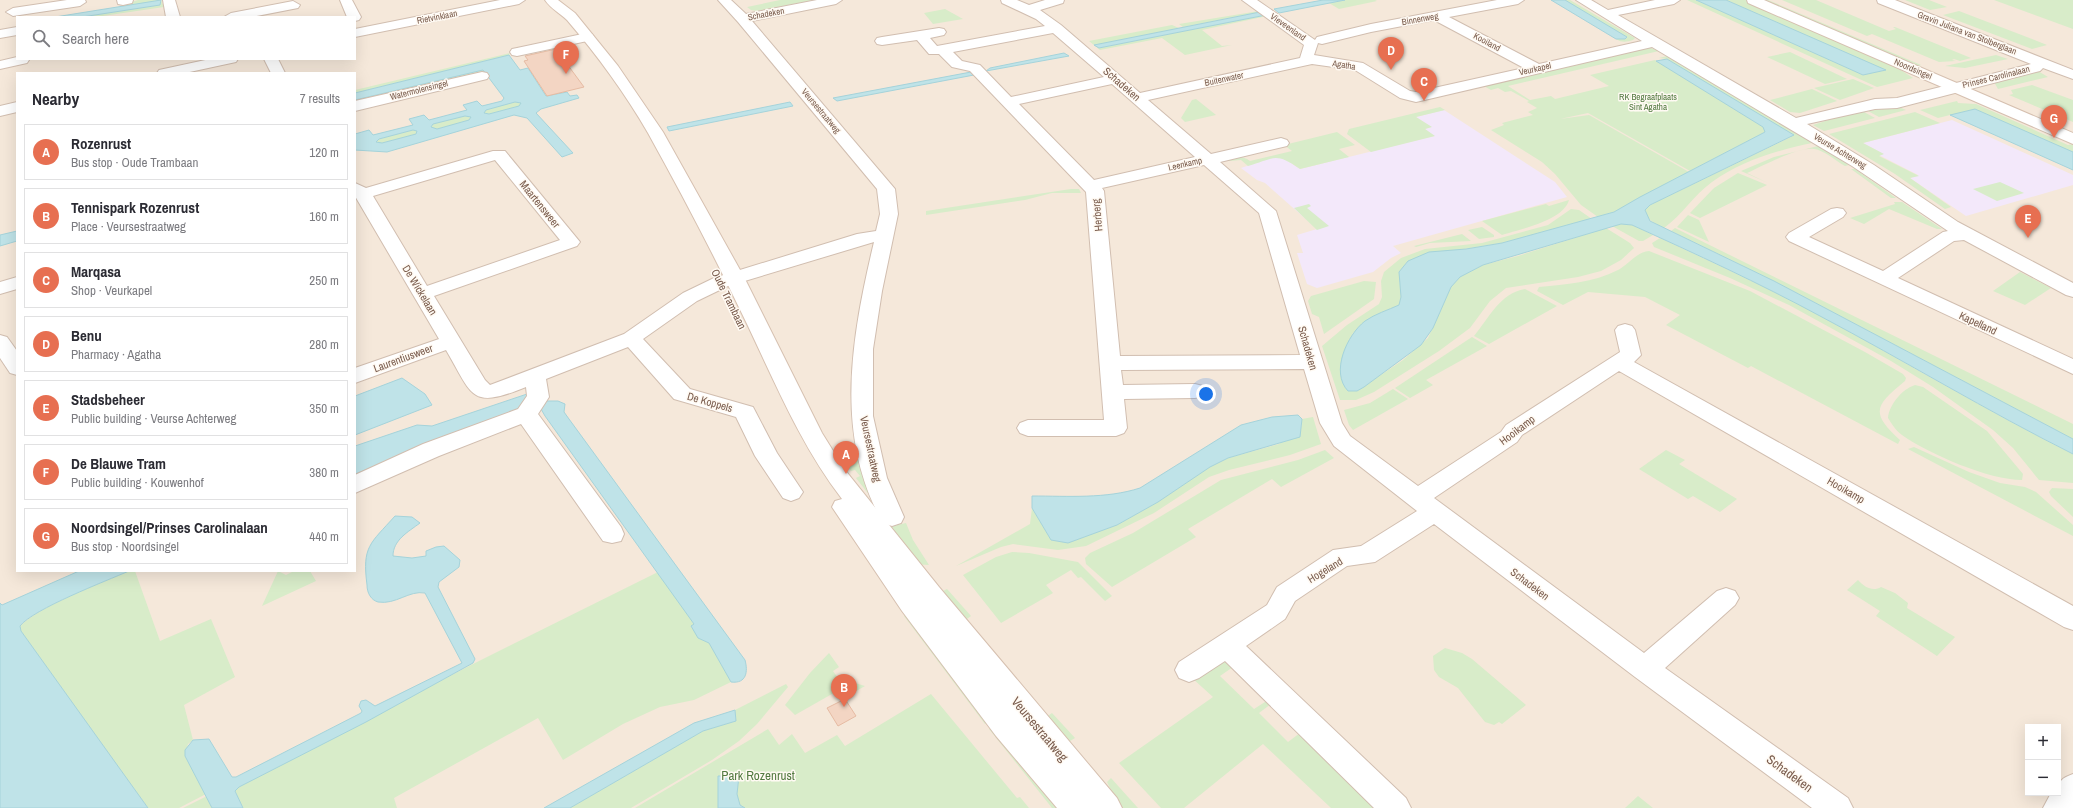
<!DOCTYPE html>
<meta charset="utf-8">
<style>
body{margin:0;font-family:"Archivo Narrow",sans-serif;background:#f7f7f7;color:#2b2b33}
.controls{position:absolute;right:12px;bottom:12px;display:grid;overflow:hidden;border-radius:0px;box-shadow:0 4px 16px #0002}
.controls button{width:36px;height:36px;display:grid;place-items:center;padding:0;border:0;border-bottom:1px solid #e1e1e2;background:#fff;color:#2b2b33;font:20px sans-serif}
.you{position:absolute;left:1206px;top:394px;width:14px;height:14px;margin:-10px;border:3px solid #fff;border-radius:50%;background:#1a73e8;box-shadow:0 0 0 6px #1a73e833}
.badge{display:grid;place-items:center;width:26px;height:26px;border-radius:50%;background:#e76f51;color:#fff;font-size:13px;font-weight:700}
.pin{position:absolute;translate:-50% -33px;filter:drop-shadow(0 1px 2px #0008)}
.pin::after{content:'';position:absolute;top:21px;width:14px;height:12px;background:inherit;clip-path:polygon(0 0,100% 0,50% 100%)}
.list{margin:0;padding:0;list-style:none}
h2{display:flex;justify-content:space-between;align-items:center;height:52px;margin:0;padding:0 16px;font-size:17px}
h2 small{font-size:13px;font-weight:400;color:#7c7c81}
.list li{display:grid;grid-template-columns:26px 1fr auto;gap:12px;align-items:center;box-sizing:border-box;height:56px;margin:0 8px 8px;padding:0 8px;border:1px solid #e1e1e2;border-radius:0px}
.list b{display:block;font-size:15px;white-space:nowrap}
.list p{margin:0;font-size:13px;white-space:nowrap;color:#7c7c81}
.list em{font-size:13px;font-style:normal;color:#7c7c81}
.icon{flex:none;width:22px;height:22px;fill:none;stroke:currentColor;stroke-width:2;stroke-linecap:round;stroke-linejoin:round}
.map{position:relative;flex:none;width:2073px;height:808px;overflow:hidden}
.search{position:absolute;background:#fff;box-shadow:0 4px 16px #0002;left:16px;top:16px;width:340px;height:44px;display:flex;align-items:center;gap:10px;box-sizing:border-box;padding:0 14px;border-radius:0px;color:#7c7c81;font-size:15px}
.panel{position:absolute;background:#fff;box-shadow:0 4px 16px #0002;left:16px;top:72px;width:340px;height:500px;border-radius:0px}
.map>svg:first-child{display:block}
.residential{fill:#f5e8da;fill-rule:evenodd}
.education{fill:#f3e8fa}
.green{fill:#d8ecc9}
.water{fill:#bfe3e8;stroke:#a5d3da;fill-rule:evenodd}
.building{fill:#f3d5c3;stroke:#e6bba3}
.lines{fill:none;stroke-linecap:round;stroke-linejoin:round}
.street-casing{stroke:#d1beb0;stroke-width:2}
.secondary-casing{stroke:#d6c0b0;stroke-width:2}
.street{fill:#fff;fill-rule:evenodd}
.secondary{fill:#fff;fill-rule:evenodd}
.labels{text-anchor:middle;stroke-width:3;stroke-linejoin:round;paint-order:stroke}
.far-street-label{font-size:9px;fill:#7a5c4d;stroke:#fffaf3}
.far-park-label{font-size:9px;fill:#537a41;stroke:#fffaf3}
.street-label{font-size:11px;fill:#7a5c4d;stroke:#fffaf3}
.near-street-label{font-size:13px;fill:#7a5c4d;stroke:#fffaf3}
.near-park-label{font-size:13px;fill:#537a41;stroke:#fffaf3}
</style>
<div class="map">
<svg width="2073" height="808" viewBox="0 0 2073 808">
<rect width="100%" height="100%" fill="#fdf6ec"/>
<path class="residential" d="M0 0H2073V808H46L0 721ZM17 17H355V59H17ZM17 73H355V571H17ZM2028 727H2058V793H2028Z"/>
<g class="education">
<path d="M1444 110 1555 182 1567 197 1393 246 1401 253 1391 258 1373 272 1317 288 1307 284 1297 253H1303L1297 235 1317 229 1265 183 1257 180 1241 168 1274 157 1285 159 1300 169 1434 136 1425 129 1431 127 1416 117Z"/>
<path d="M1952 120 2073 175V185L1966 216 1910 178 1918 175 1879 155 1883 154 1863 143Z"/>
</g>
<g class="green">
<path d="M138 0H161L164 7 96 17H82L160 5 161 1 121 7 122 5Z"/>
<path d="M780 0H814L757 11 751 10 747 7Z"/>
<path d="M1345 0H1375L1377 1 1339 9 1329 3Z"/>
<path d="M1565 0H1570L1635 38 1633 40C1627 42 1622 43 1616 39H1619Z"/>
<path d="M1687 0H1696L1863 75 1885 70 1726 0H1746L1904 69 1901 70 1913 78 1877 87Z"/>
<path d="M1759 0H1768L1921 65 1919 66Z"/>
<path d="M1782 0H1816L1889 31 1896 29 1893 27H1895L1971 58 1960 61 1954 59 1952 60 1956 61 1939 62 1872 34 1867 36Z"/>
<path d="M1905 0H1929L1947 7 1930 10Z"/>
<path d="M1994 0H2073V29Z"/>
<path d="M945 9 963 19 933 24 924 13Z"/>
<path d="M1259 11 1260 12 1183 27 1179 24Z"/>
<path d="M1959 11 2037 41 2047 45 2032 49 1943 15Z"/>
<path d="M1266 15 1267 16 1202 30 1222 46 1232 45 1185 55 1162 38 1100 50 1089 41 1172 25 1179 28 1095 45 1099 48Z"/>
<path d="M1648 47 1659 51 1508 86 1530 100 1551 96 1555 99 1609 86 1590 75 1655 60 1763 127 1765 132 1690 171 1588 113 1560 119 1589 115 1689 172 1614 212 1598 217 1581 205 1555 174 1542 162 1491 130 1504 125 1502 123 1533 115 1528 112 1537 108 1527 102 1529 101 1511 91 1505 92 1498 88 1491 90 1482 85Z"/>
<path d="M1790 52 1847 79 1825 84 1767 57Z"/>
<path d="M510 53 509 55 355 93V90Z"/>
<path d="M1996 55 2008 59 1965 68 1945 66Z"/>
<path d="M1667 56 1810 139 1809 141 1812 143C1778 150 1741 161 1712 182 1694 195 1682 215 1664 228 1655 223 1647 221 1645 210L1650 205 1791 137 1667 59 1659 58Z"/>
<path d="M483 70 486 74 355 104V100Z"/>
<path d="M2038 71 2048 77 1998 89 1994 82 2007 78 2012 80 2015 79 2011 77Z"/>
<path d="M1853 79 1874 88 1840 100 1814 88Z"/>
<path d="M2032 85 2073 100V122L2009 95 2013 94 2011 90Z"/>
<path d="M1812 89 1837 101 1800 113 1790 112 1770 100Z"/>
<path d="M1196 99 1216 115 1185 122 1181 118 1192 100Z"/>
<path d="M1957 101 1958 103 1976 104 2068 145 2073 144V152L1950 115 1938 118 1920 110Z"/>
<path d="M515 102 522 103 519 106 489 114 483 113 485 110Z"/>
<path d="M1440 107 1445 110 1416 117 1432 127 1425 129 1435 136 1371 152 1347 134 1349 129Z"/>
<path d="M1899 107 1906 110 1879 117 1868 111Z"/>
<path d="M1864 112 1875 118 1824 131 1813 125 1850 113Z"/>
<path d="M1915 112 1940 123 1863 143 1884 154 1879 156 1919 176 1910 178 1951 207 1945 209 1895 174 1829 134Z"/>
<path d="M465 116 471 117 469 120 437 129 431 128 433 124Z"/>
<path d="M413 130 418 131 416 134 382 143H376L379 139Z"/>
<path d="M1337 132 1355 145 1339 149 1349 157 1300 169C1275 152 1275 158 1248 166L1241 160 1229 161 1227 159C1236 157 1242 155 1250 161L1292 151 1284 145Z"/>
<path d="M1818 146 1849 165 1845 166C1836 161 1824 150 1814 149 1798 147 1762 166 1747 173L1768 183 1741 171 1774 157Z"/>
<path d="M1851 169H1855L1896 198H1891Z"/>
<path d="M1738 173 1767 185 1700 218 1690 213 1714 188Z"/>
<path d="M2000 182 2024 193 1997 201 1973 189Z"/>
<path d="M1071 189H1079L1081 193H1052L1025 200 926 215V211Z"/>
<path d="M1569 200C1563 221 1520 229 1502 235L1482 221 1546 204 1549 206Z"/>
<path d="M1894 202H1902L1942 229H1937L1889 209 1864 224 1850 218 1895 204Z"/>
<path d="M1309 204 1311 206 1307 208 1329 226 1317 230 1294 208Z"/>
<path d="M1571 209 1579 210 1592 219 1502 243 1451 251 1408 261 1399 272 1401 297 1399 305 1353 333 1344 354 1357 391 1403 360 1428 338 1451 287 1460 277 1483 265 1518 256 1606 228 1630 243 1634 248 1621 260 1601 271 1578 277 1506 288 1490 301 1470 328 1439 351 1374 392 1356 400H1340L1322 346 1347 325 1379 304 1382 297 1381 281 1384 272 1401 258 1425 249 1482 243 1548 225Z"/>
<path d="M1688 215 1699 220 1709 242 1677 227Z"/>
<path d="M1621 224 1632 225 1653 235 1643 241H1639L1612 226Z"/>
<path d="M1482 227 1494 235V237L1479 239 1468 230Z"/>
<path d="M1675 228 2073 424V439L1774 281 1671 231Z"/>
<path d="M1462 234 1471 241 1430 243 1416 247 1414 246Z"/>
<path d="M1660 238C1714 263 1768 288 1821 316 1905 362 1987 411 2073 454V483L2039 480 2013 448 1993 430 1933 387 1891 361 1789 305 1730 278 1654 247 1652 243Z"/>
<path d="M1649 251 1750 291 1865 352 1903 374 1906 378 1905 381C1876 405 1869 412 1900 440L1898 444 1751 366 1748 368 1666 325 1680 315 1645 297 1588 292 1563 305 1537 291 1539 287C1566 284 1593 283 1618 270 1628 265 1638 251 1649 251Z"/>
<path d="M2020 272 2051 288 2025 305 1993 291Z"/>
<path d="M1364 281 1376 282 1374 299 1324 334 1319 317 1312 314 1308 301 1311 296Z"/>
<path d="M1525 289 1557 306 1489 344 1474 336C1489 318 1500 293 1525 289Z"/>
<path d="M1472 337 1487 346 1426 380 1433 385 1410 398 1395 388Z"/>
<path d="M1915 385 1923 387 1987 431 2023 474 2022 480C1989 480 1929 454 1902 435 1896 431 1892 424 1888 418 1889 405 1902 389 1915 385Z"/>
<path d="M1393 389 1408 399 1353 430 1349 425 1344 410 1370 403Z"/>
<path d="M1313 417 1321 444 1290 455 1229 470 1209 477 1154 513 1086 546 1058 550 1013 544 1001 547 956 566 1030 524 1032 508 1051 540 1068 543 1117 525 1158 502 1210 467 1228 458 1279 444 1302 426V419Z"/>
<path d="M1914 447 1969 472 2000 483 2025 487 2036 492 2073 525V536L1908 449Z"/>
<path d="M1325 450 1334 458 1281 487 1272 479 1188 529 1196 537 1112 587 1086 564 1085 558 1090 553 1133 533 1221 480 1298 460Z"/>
<path d="M1666 450 1685 460 1679 464 1737 499 1720 512 1693 496 1688 499 1639 469Z"/>
<path d="M862 454 874 501 856 478 860 476 855 470 851 471 841 459Z"/>
<path d="M2052 488 2073 489V517L2051 496 2049 492Z"/>
<path d="M906 523 913 540 929 565 913 564 884 528Z"/>
<path d="M1012 552 1029 553 1078 562 1112 596 1105 601 1081 577 1078 578 1071 570 1046 585 1053 593 1001 623 963 575 996 557Z"/>
<path d="M129 571H135L160 641 211 619 235 677 184 705 193 740 188 744 185 756 206 794 179 808H148L21 631 20 627C33 609 106 581 129 571Z"/>
<path d="M278 571 286 575 294 571H310L316 581 262 606Z"/>
<path d="M658 572 694 624 698 638 709 643 731 682 694 700 660 707 623 724 563 760 538 718 394 798 397 808H243L235 791 239 787 469 666Z"/>
<path d="M1858 580C1864 587 1873 592 1881 587L1895 593 1908 603 1907 608 1955 637 1937 656 1876 616 1880 611 1847 590Z"/>
<path d="M947 589 971 616 960 624 939 593Z"/>
<path d="M906 614 992 719 985 724 904 616Z"/>
<path d="M1445 648 1462 653 1472 659 1526 705 1502 724 1499 722 1494 725 1485 722 1458 688 1439 677 1434 670 1433 656Z"/>
<path d="M829 653 839 667 833 671 844 687 852 682 865 686 844 698 839 690 795 715 785 705 810 673Z"/>
<path d="M1224 658 1233 667 1220 676 1254 709 1268 700 1271 704 1259 713 1288 742 1304 730 1383 808H1331L1263 744 1184 808H1161L1119 763 1213 697 1192 678Z"/>
<path d="M786 684 788 687 757 724 739 741 712 760 631 808H570L703 731 736 721 735 710Z"/>
<path d="M931 694 1017 798 1020 797 1029 808H635L768 729 779 745 792 734 805 753 837 735 845 746Z"/>
<path d="M1052 713 1075 738 1070 741 1041 721Z"/>
<path d="M996 725 1058 808H1052L989 729Z"/>
<path d="M1111 778 1138 808H1120L1107 782Z"/>
<path d="M207 796 212 808H183Z"/>
<path d="M1638 796 1653 808H1625Z"/>
</g>
<g class="water">
<path d="M161 0 160 5 82 17H55Z"/>
<path d="M1323 0H1345L1279 13 1274 9Z"/>
<path d="M1551 0H1565L1627 37 1625 39H1616Z"/>
<path d="M1696 0H1726L1886 70 1863 75Z"/>
<path d="M1260 12 1266 15 1099 48 1094 45Z"/>
<path d="M1064 53 1069 56 986 71 990 68Z"/>
<path d="M509 55 520 70 528 68 546 96 567 92 570 96 577 95 579 98 541 109 536 113 573 153 562 157 527 118 514 115 387 152 355 150V134L369 130 373 135 413 125 409 119 424 115 429 120 467 110 463 105 477 101 482 106 502 101 504 98 483 70 355 100V93ZM515 102 521 103 519 106 489 114 484 113 486 110ZM465 116 471 117 469 120 437 129 431 127 433 124ZM413 130 417 131 416 134 382 143 376 142 379 139Z"/>
<path d="M1667 59 1794 135 1650 205 1645 210 1650 221 1774 281 2073 439V454C1987 411 1905 361 1820 316 1759 283 1696 254 1632 225L1621 224 1483 265 1460 277 1451 287 1433 328 1421 345 1364 387 1357 391H1348C1330 372 1347 335 1365 321 1375 314 1388 310 1399 305L1401 297 1399 272 1408 261 1429 252 1466 249 1502 243 1614 212 1640 197 1765 132 1763 127 1656 61Z"/>
<path d="M971 72 974 75 837 101 833 98Z"/>
<path d="M790 102 793 106 669 131 667 127Z"/>
<path d="M1975 109 2073 152V170L1950 115Z"/>
<path d="M17 231V241L0 246V235Z"/>
<path d="M402 378 425 394 432 405 355 435V396Z"/>
<path d="M530 393 526 406 355 474V446L417 425 432 426Z"/>
<path d="M544 401H558L565 404 564 412 569 419 745 660C748 671 747 684 731 682L709 643 698 638 691 626 694 624 545 416 541 409Z"/>
<path d="M1298 415 1302 419 1300 437 1228 458 1210 467 1158 502 1117 525 1068 543 1051 540 1032 508V496C1068 496 1106 499 1140 488L1241 425 1272 417Z"/>
<path d="M395 516 412 517 420 523C408 532 393 540 393 556L412 558 426 556V551L436 547 444 546 460 560 459 567 439 582 438 587 475 659 473 663 366 722 239 787 235 791 243 808H212L185 756V750L193 740 209 739 232 777H236L361 713 362 711 359 706 361 701 366 700 375 706 462 663 425 593C409 590 396 605 378 602 371 600 367 593 367 585 362 546 370 544 395 516Z"/>
<path d="M79 571H129C106 581 33 609 20 626L21 631 148 808H0V603L2 605Z"/>
<path d="M735 710 736 721 703 731 570 808H544L694 723Z"/>
<path d="M718 776H739L737 794 740 805 745 808H718Z"/>
</g>
<g class="building">
<path d="M556 49 584 87 547 96 524 61 528 60 525 56Z"/>
<path d="M845 699 856 716 838 726 827 708Z"/>
</g>
<g class="lines">
<defs>
<g id="street">
<path d="M67 0H85L86 2 80 6 13 16 6 12 13 8Z"/>
<path d="M117 0H133L132 3 123 5 118 4Z"/>
<path d="M163 0H175L180 17H166Z"/>
<path d="M340 0H352L361 17 359 20 355 21V17H347Z"/>
<path d="M500 0H525L519 4 355 37V29Z"/>
<path d="M718 0H731L746 14 817 0H842L836 4 752 21 895 189 898 214 882 291 873 349V416L887 478 904 517 901 523 892 526 883 523C833 435 852 335 874 242L728 286 697 301 643 339 690 389 753 407 777 453 803 492 799 498 791 501 783 498 755 456 736 417 674 399 628 347 546 379 549 397 538 414 621 527 624 534 621 541 612 543 603 541 521 424 439 456 355 493V475L423 444 518 409 527 396 526 387C470 410 473 396 446 350L355 383V368L439 339 355 196V183L366 188 493 151H505L580 242 577 246 434 296 485 380 490 385 624 334 683 293 714 278 857 234 876 231 880 214 877 189 738 22ZM495 160 560 240 427 286 373 196Z"/>
<path d="M1001 0H1017L1029 5 1045 0H1064L1063 3 1040 10 1061 25 1140 93 1300 58 1304 45 1242 0H1257L1315 40 1317 37 1371 24 1497 0H1524L1518 4 1449 17 1539 64 1642 41 1576 0H1591L1608 10 1655 0H1680L1674 4 1618 15 1796 118 1875 99 1897 98 2031 64 1878 3 1877 0H1895L2073 70V79L2043 68 2040 71 1897 108 1875 109 1807 124 1874 165 1958 222 2073 283V297L2066 295 1964 240 1954 241 1898 278 2073 359V374L1789 241 1786 237 1789 233 1831 209 1837 208 1843 209 1846 213 1843 217 1809 237 1883 271 1943 232 1948 231 1852 166 1652 47 1416 102 1400 98 1355 70 1312 64 1148 100 1211 154 1281 138 1287 140 1289 143 1287 146 1220 162 1276 211 1342 423 1350 436 1418 486 1501 432 1506 425 1620 352 1615 330 1618 326 1625 324 1632 326 1635 330 1641 355 1634 362 2073 606V630L2064 627 1619 371 1522 435 1517 442 1434 498 1644 653 1717 591 1726 588 1735 591 1739 598 1735 605 1665 668 1848 798 1853 808H1812L1635 677 1434 524 1375 562 1347 566 1295 601 1285 619 1246 646 1406 798 1411 808H1374L1225 661 1199 678 1189 682 1179 678 1175 670 1179 662 1267 605 1277 587 1333 550 1361 546 1417 511 1334 446 1320 423 1304 369 1121 370 1123 385 1195 384 1203 386 1206 391 1203 396 1195 398 1124 399 1127 428 1124 433 1116 436H1028L1020 433 1017 428 1020 423 1028 420H1104L1086 192 970 71 952 67 939 54H929L917 40 882 45 877 44 875 41 877 38 882 37 939 28 944 29 946 32 944 35 930 38 937 46 1045 26 1036 19 1002 3ZM1434 20 1524 68 1416 92 1410 91 1363 63 1314 55 1318 43 1322 44 1371 32ZM1053 33 1104 77 1011 97 980 65 962 61 953 52ZM1112 84 1195 157 1094 180 1019 104ZM1204 165 1259 213 1300 355 1120 356 1104 191 1102 188Z"/>
<path d="M293 1 300 5 298 8 252 17H224L231 13Z"/>
<path d="M17 27V35L0 38V30Z"/>
<path d="M587 33 592 34 594 37 592 40 517 56 512 55 510 52 512 49 517 48Z"/>
<path d="M17 57V59L29 60 27 63 0 69V61Z"/>
<path d="M210 59H238L236 62 185 73H157L159 70Z"/>
<path d="M264 59H278L285 73H271Z"/>
<path d="M482 72 487 73 489 76 487 79 355 111V101Z"/>
<path d="M17 102V112L0 116V106Z"/>
<path d="M17 277V289L0 294V282Z"/>
<path d="M0 335 7 337 17 351V375L10 373 0 358Z"/>
<path d="M2073 774V808H2043L2051 793H2058C2058 781 2062 778 2073 774Z"/>
</g>
<g id="secondary">
<path d="M545 0H558L575 13 618 66 663 132 744 277 822 433 845 470 939 587 1117 798 1122 808H1057L996 736 902 611 832 507 835 501 842 499C802 447 776 385 748 326 717 261 683 196 648 133 625 93 597 55 567 20 560 13 551 9 545 0Z"/>
<path d="M1747 0H1764L2073 133V144L1748 3Z"/>
</g>
</defs>
<use href="#street" class="street-casing"/>
<use href="#secondary" class="secondary-casing"/>
<use href="#street" class="street"/>
<use href="#secondary" class="secondary"/>
</g>
<g class="labels">
<g class="far-street-label">
<text transform="translate(766 14) rotate(-11)" y="3">Schadeken</text>
<text transform="translate(437 17) rotate(-11)" y="3">Rietvinklaan</text>
<text transform="translate(1420 19) rotate(-10)" y="3">Binnenweg</text>
<text transform="translate(1288 27) rotate(35)" y="3">Vieveenland</text>
<text transform="translate(1967 33) rotate(21)" y="3">Gravin Juliana van Stolberglaan</text>
<text transform="translate(1487 42) rotate(28)" y="3">Kooiland</text>
<text transform="translate(1344 65) rotate(9)" y="3">Agatha</text>
<text transform="translate(1535 69) rotate(-13)" y="3">Veurkapel</text>
<text transform="translate(1913 69) rotate(23)" y="3">Noordsingel</text>
<text transform="translate(1996 77) rotate(-14)" y="3">Prinses Carolinalaan</text>
<text transform="translate(1224 79) rotate(-12)" y="3">Buitenwater</text>
<text transform="translate(419 90) rotate(-14)" y="3">Watermolensingel</text>
<text transform="translate(821 111) rotate(50)" y="3">Veursestraatweg</text>
<text transform="translate(1840 151) rotate(31)" y="3">Veurse Achterweg</text>
<text transform="translate(1185 164) rotate(-13)" y="3">Leenkamp</text>
</g>
<g class="far-park-label">
<text x="1648" y="100">RK Begraafplaats<tspan x="1648" dy="10">Sint Agatha</tspan></text>
</g>
<g class="street-label">
<text transform="translate(1122 84) rotate(41)" y="4">Schadeken</text>
<text transform="translate(540 204) rotate(51)" y="4">Maartensweer</text>
<text transform="translate(1097 215) rotate(-95)" y="4">Herberg</text>
<text transform="translate(420 290) rotate(59)" y="4">De Wickelaan</text>
<text transform="translate(729 299) rotate(64)" y="4">Oude Trambaan</text>
<text transform="translate(1978 323) rotate(25)" y="4">Kapelland</text>
<text transform="translate(1308 348) rotate(74)" y="4">Schadeken</text>
<text transform="translate(403 358) rotate(-20)" y="4">Laurentiusweer</text>
<text transform="translate(710 402) rotate(16)" y="4">De Koppels</text>
<text transform="translate(1517 430) rotate(-37)" y="4">Hooikamp</text>
<text transform="translate(871 449) rotate(78)" y="4">Veursestraatweg</text>
<text transform="translate(1846 490) rotate(30)" y="4">Hooikamp</text>
<text transform="translate(1325 570) rotate(-31)" y="4">Hogeland</text>
<text transform="translate(1530 584) rotate(37)" y="4">Schadeken</text>
</g>
<g class="near-street-label">
<text transform="translate(1040 729) rotate(50)" y="5">Veursestraatweg</text>
<text transform="translate(1790 773) rotate(36)" y="5">Schadeken</text>
</g>
<g class="near-park-label">
<text x="758" y="780">Park Rozenrust</text>
</g>
</g>
</svg>
<div class="controls">
<button>+</button>
<button>−</button>
</div>
<div class="you"></div>
<div class="pin badge" style="left:846px;top:474px">A</div>
<div class="pin badge" style="left:844px;top:707px">B</div>
<div class="pin badge" style="left:1424px;top:101px">C</div>
<div class="pin badge" style="left:1391px;top:70px">D</div>
<div class="pin badge" style="left:2028px;top:238px">E</div>
<div class="pin badge" style="left:566px;top:74px">F</div>
<div class="pin badge" style="left:2054px;top:138px">G</div>
<div class="search"><svg class="icon" aria-label="search" viewBox="0 0 24 24"><circle cx="10" cy="10" r="6"/><path d="M15 15l6 6"/></svg>Search here</div>
<section class="panel">
<h2>Nearby<small>7 results</small></h2>
<ul class="list">
<li><span class="badge">A</span><div><b>Rozenrust</b><p>Bus stop · Oude Trambaan</p></div><em>120 m</em></li>
<li><span class="badge">B</span><div><b>Tennispark Rozenrust</b><p>Place · Veursestraatweg</p></div><em>160 m</em></li>
<li><span class="badge">C</span><div><b>Marqasa</b><p>Shop · Veurkapel</p></div><em>250 m</em></li>
<li><span class="badge">D</span><div><b>Benu</b><p>Pharmacy · Agatha</p></div><em>280 m</em></li>
<li><span class="badge">E</span><div><b>Stadsbeheer</b><p>Public building · Veurse Achterweg</p></div><em>350 m</em></li>
<li><span class="badge">F</span><div><b>De Blauwe Tram</b><p>Public building · Kouwenhof</p></div><em>380 m</em></li>
<li><span class="badge">G</span><div><b>Noordsingel/Prinses Carolinalaan</b><p>Bus stop · Noordsingel</p></div><em>440 m</em></li>
</ul>
</section>
</div>
